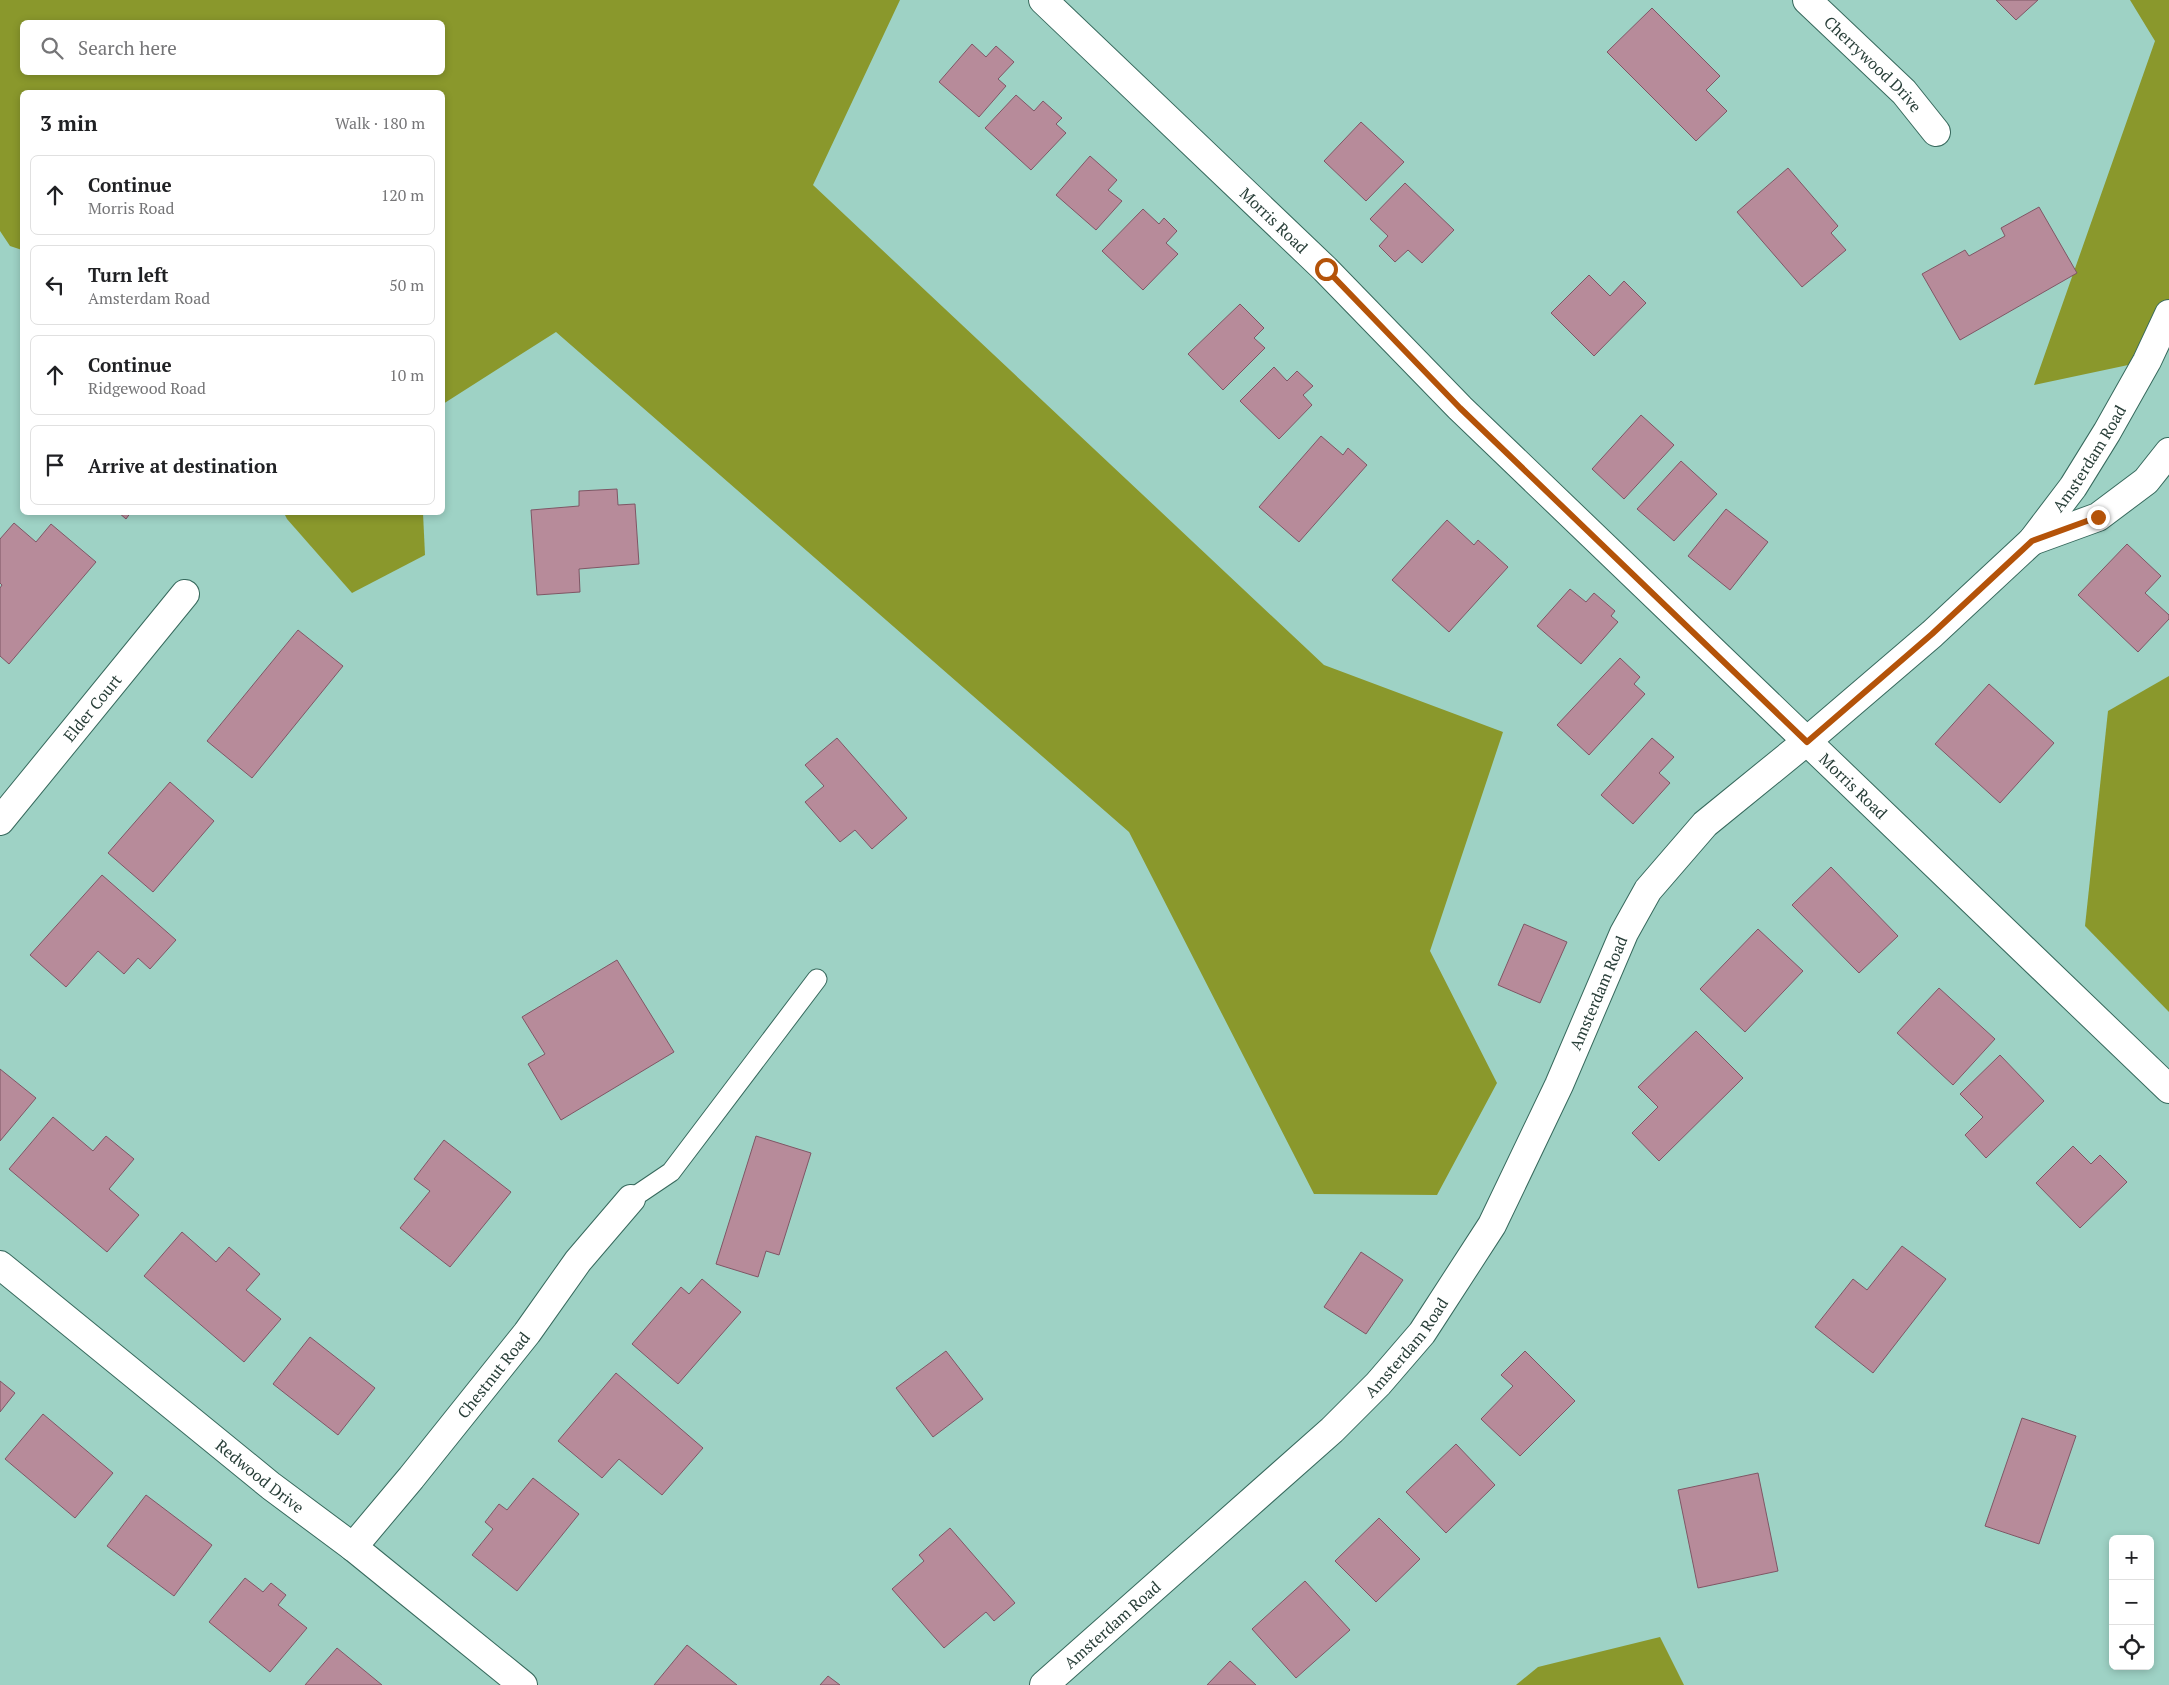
<!DOCTYPE html>
<meta charset="utf-8">
<style>
body{margin:0;font-family:"PT Serif",serif;background:#f6f6f6;color:#202124}
.controls{position:absolute;right:15px;bottom:15px;display:grid;overflow:hidden;border-radius:8px;box-shadow:0 2px 8px #0003}
.controls button{width:45px;height:45px;display:grid;place-items:center;padding:0;border:0;border-bottom:1px solid #e0e0e0;background:#fff;color:#202124;font:25px sans-serif}
.stop{position:absolute;width:15px;height:15px;margin:-11px;border:4px solid #b45309;border-radius:50%;background:#fff}
.stop.end{background:#b45309;border-color:#fff;box-shadow:0 1px 5px #0008}
.list{margin:0;padding:0;list-style:none}
h2{display:flex;justify-content:space-between;align-items:center;height:65px;margin:0;padding:0 20px;font-size:21px}
h2 small{font-size:16px;font-weight:400;color:#757577}
.list li{display:grid;grid-template-columns:32px 1fr auto;gap:15px;align-items:center;box-sizing:border-box;height:80px;margin:0 10px 10px;padding:0 10px;border:1px solid #e0e0e0;border-radius:8px}
.list b{display:block;font-size:19px;white-space:nowrap}
.list p{margin:0;font-size:16px;white-space:nowrap;color:#757577}
.list em{font-size:16px;font-style:normal;color:#757577}
.icon{flex:none;width:28px;height:28px;fill:none;stroke:currentColor;stroke-width:2;stroke-linecap:round;stroke-linejoin:round}
.map{position:relative;flex:none;width:2169px;height:1685px;overflow:hidden}
.search{position:absolute;background:#fff;box-shadow:0 2px 8px #0003;left:20px;top:20px;width:425px;height:55px;display:flex;align-items:center;gap:12px;box-sizing:border-box;padding:0 18px;border-radius:8px;color:#757577;font-size:19px}
.panel{position:absolute;background:#fff;box-shadow:0 2px 8px #0003;left:20px;top:90px;width:425px;height:425px;border-radius:8px}
.map>svg:first-child{display:block}
.forest{fill:#8a982c;fill-rule:evenodd}
.building{fill:#b78b9a;stroke:#7f5665}
.lines{fill:none;stroke-linecap:round;stroke-linejoin:round}
.lane-casing{stroke:#37695d;stroke-width:21}
.street-casing{stroke:#37695d;stroke-width:30}
.secondary-casing{stroke:#37695d;stroke-width:30}
.lane{stroke:#fff;stroke-width:19}
.street{stroke:#fff;stroke-width:28}
.secondary{stroke:#fff;stroke-width:28}
.route{stroke:#b45309;stroke-width:6}
.labels{text-anchor:middle;stroke-width:5;stroke-linejoin:round;paint-order:stroke}
.street-label{font-size:16px;fill:#283e38;stroke:#abdfd1}
</style>
<div class="map">
<svg width="2169" height="1685" viewBox="0 0 2169 1685">
<rect width="100%" height="100%" fill="#9ed2c5"/>
<g class="forest">
<path d="M0 0H900L813 185 1324 665 1503 732 1430 951 1497 1083 1437 1195 1314 1194 1129 832 556 332 443 404 442 92H22V250L10 246 0 231ZM442 22V72H22V22Z"/>
<path d="M2130 0H2169V314L2147 361 2034 385 2155 41Z"/>
<path d="M284 513H423L425 555 352 593 287 519Z"/>
<path d="M2169 676V1012L2085 926 2108 711Z"/>
<path d="M1660 1637 1684 1685H1516L1538 1667Z"/>
</g>
<g class="building">
<path d="M1996 0H2038L2016 20Z"/>
<path d="M1652 8 1720 76 1706 90 1727 111 1696 141 1607 52Z"/>
<path d="M972 44 986 57 996 46 1014 62 998 79 1006 86 979 117 939 82Z"/>
<path d="M1016 95 1034 111 1043 101 1062 118 1056 124 1066 133 1031 170 985 128Z"/>
<path d="M1361 122 1404 162 1366 201 1324 161Z"/>
<path d="M1090 156 1117 180 1108 190 1122 201 1096 230 1056 195Z"/>
<path d="M1788 168 1838 226 1831 233 1846 250 1802 287 1737 212Z"/>
<path d="M1405 183 1454 230 1422 263 1408 250 1395 262 1379 246 1388 236 1370 219Z"/>
<path d="M2039 207 2077 273 1960 340 1922 274 1965 250 1969 256 2005 236 2001 228Z"/>
<path d="M1143 209 1159 224 1164 218 1177 231 1166 243 1178 254 1143 290 1102 251Z"/>
<path d="M1589 275 1610 296 1624 281 1646 303 1594 356 1551 313Z"/>
<path d="M1240 304 1264 328 1254 338 1265 348 1223 390 1188 354Z"/>
<path d="M1274 367 1287 381 1297 371 1313 386 1303 395 1312 405 1279 439 1240 401Z"/>
<path d="M1641 415 1674 445 1624 499 1592 469Z"/>
<path d="M1321 436 1343 455 1348 448 1367 465 1299 542 1259 507Z"/>
<path d="M1681 461 1717 494 1674 541 1637 509Z"/>
<path d="M617 489 618 505 635 504 639 564 579 569 580 592 537 595 531 510 579 506V491Z"/>
<path d="M1726 509 1768 542 1730 590 1688 556Z"/>
<path d="M118 512H131L126 519Z"/>
<path d="M1447 520 1474 545 1478 540 1508 567 1449 632 1392 580Z"/>
<path d="M14 523 36 542 51 524 96 562 9 664 0 656V588L2 585 0 583V539Z"/>
<path d="M2127 544 2161 576 2145 593 2169 615V619L2138 652 2078 595Z"/>
<path d="M1570 589 1586 602 1594 593 1615 611 1611 616 1618 622 1581 664 1537 626Z"/>
<path d="M298 630 343 666 252 778 207 741Z"/>
<path d="M1620 658 1640 677 1634 684 1645 694 1589 755 1557 725Z"/>
<path d="M1989 684 2054 743 2000 803 1935 744Z"/>
<path d="M837 738 907 818 872 849 855 830 840 842 805 802 824 786 805 765Z"/>
<path d="M1652 738 1674 757 1659 773 1670 783 1633 824 1601 795Z"/>
<path d="M170 782 214 821 153 892 108 853Z"/>
<path d="M1831 867 1898 936 1859 973 1792 905Z"/>
<path d="M102 875 176 940 150 969 138 958 124 974 98 951 66 987 30 955Z"/>
<path d="M1524 924 1567 942 1540 1003 1498 985Z"/>
<path d="M1758 929 1803 971 1745 1032 1700 989Z"/>
<path d="M617 960 674 1052 561 1120 528 1064 545 1054 522 1017Z"/>
<path d="M1939 988 1995 1039 1953 1085 1897 1033Z"/>
<path d="M1696 1031 1743 1078 1659 1161 1632 1133 1658 1107 1638 1087Z"/>
<path d="M2000 1055 2044 1101 1986 1158 1965 1135 1983 1117 1960 1094Z"/>
<path d="M0 1069 36 1098 0 1141Z"/>
<path d="M53 1117 93 1151 106 1136 134 1159 109 1189 139 1215 107 1252 9 1169Z"/>
<path d="M756 1136 811 1153 779 1255 766 1251 758 1277 716 1264Z"/>
<path d="M444 1140 511 1192 450 1267 400 1228 430 1191 414 1179Z"/>
<path d="M2073 1146 2091 1164 2100 1155 2127 1182 2080 1228 2036 1183Z"/>
<path d="M182 1232 216 1262 229 1247 260 1274 246 1290 281 1319 244 1362 144 1276Z"/>
<path d="M1902 1246 1946 1279 1873 1373 1815 1327 1853 1279 1867 1290Z"/>
<path d="M1361 1252 1403 1280 1366 1334 1324 1307Z"/>
<path d="M702 1279 741 1312 678 1384 632 1344 681 1287 689 1294Z"/>
<path d="M310 1337 375 1388 338 1435 273 1384Z"/>
<path d="M946 1351 983 1399 933 1437 896 1388Z"/>
<path d="M1525 1351 1575 1401 1520 1456 1481 1419 1513 1386 1501 1375Z"/>
<path d="M616 1373 703 1448 662 1495 619 1459 602 1478 558 1441Z"/>
<path d="M0 1381 15 1393 0 1412Z"/>
<path d="M43 1414 113 1473 75 1518 5 1459Z"/>
<path d="M2022 1418 2076 1436 2039 1544 1985 1526Z"/>
<path d="M1456 1444 1495 1485 1446 1533 1406 1492Z"/>
<path d="M1758 1473 1778 1571 1698 1588 1678 1490Z"/>
<path d="M533 1478 579 1514 517 1591 472 1555 493 1529 485 1522 499 1504 507 1510Z"/>
<path d="M146 1495 212 1545 174 1596 107 1546Z"/>
<path d="M1379 1518 1420 1559 1376 1602 1335 1561Z"/>
<path d="M950 1528 1015 1603 994 1621 986 1612 944 1648 892 1589 924 1561 919 1555Z"/>
<path d="M245 1578 263 1592 271 1583 286 1595 278 1605 307 1628 270 1672 209 1622Z"/>
<path d="M1305 1581 1350 1630 1296 1678 1252 1629Z"/>
<path d="M687 1645 737 1685H654Z"/>
<path d="M337 1648 382 1685H305Z"/>
<path d="M1230 1661 1256 1685H1207Z"/>
<path d="M828 1676 840 1685H820Z"/>
</g>
<g class="lines">
<defs>
<path id="lane" d="M631 1199 671 1172 817 979"/>
<g id="street">
<path id="s1" d="M1043 0 1325 269 1460 408 2169 1089"/>
<path id="s2" d="M1807 0 1904 92 1936 132"/>
<path d="M2032 541 2098 517 2146 481 2169 452"/>
<path id="s3" d="M0 821 185 594"/>
<path id="s4" d="M0 1265 271 1486 353 1547 523 1685"/>
<path id="s5" d="M353 1547 411 1478 527 1333 578 1261 631 1199"/>
</g>
<g id="secondary">
<path id="s6" d="M1044 1685 1332 1430 1378 1384 1422 1333 1492 1225 1559 1085 1624 933 1648 890 1705 824 1807 741 1932 634 2032 541 2073 487 2107 432 2147 361 2169 314"/>
</g>
</defs>
<use href="#lane" class="lane-casing"/>
<use href="#street" class="street-casing"/>
<use href="#secondary" class="secondary-casing"/>
<use href="#lane" class="lane"/>
<use href="#street" class="street"/>
<use href="#secondary" class="secondary"/>
</g>
<g class="lines">
<path class="route" d="M1326 269 1460 408 1807 742 1932 634 2032 541 2098 517"/>
</g>
<g class="labels">
<g class="street-label">
<text dy="6" stroke="none"><textPath href="#s2" startOffset="92">Cherrywood Drive</textPath></text>
<text dy="6" stroke="none"><textPath href="#s1" startOffset="319">Morris Road</textPath></text>
<text dy="6" stroke="none"><textPath href="#s6" startOffset="1636">Amsterdam Road</textPath></text>
<text dy="6" stroke="none"><textPath href="#s3" startOffset="146">Elder Court</textPath></text>
<text dy="6" stroke="none"><textPath href="#s1" startOffset="1129">Morris Road</textPath></text>
<text dy="6" stroke="none"><textPath href="#s6" startOffset="901">Amsterdam Road</textPath></text>
<text dy="6" stroke="none"><textPath href="#s6" startOffset="496">Amsterdam Road</textPath></text>
<text dy="6" stroke="none"><textPath href="#s5" startOffset="222">Chestnut Road</textPath></text>
<text dy="6" stroke="none"><textPath href="#s4" startOffset="335">Redwood Drive</textPath></text>
<text dy="6" stroke="none"><textPath href="#s6" startOffset="91">Amsterdam Road</textPath></text>
</g>
</g>
</svg>
<div class="controls">
<button>+</button>
<button>−</button>
<button><svg class="icon" aria-label="locate" viewBox="0 0 24 24"><circle cx="12" cy="12" r="6"/><path d="M12 2v4M12 18v4M2 12h4M18 12h4"/></svg></button>
</div>
<div class="stop" style="left:1326px;top:269px"></div>
<div class="stop end" style="left:2098px;top:517px"></div>
<div class="search"><svg class="icon" aria-label="search" viewBox="0 0 24 24"><circle cx="10" cy="10" r="6"/><path d="M15 15l6 6"/></svg>Search here</div>
<section class="panel">
<h2>3 min<small>Walk · 180 m</small></h2>
<ul class="list">
<li><svg class="icon" aria-label="ahead" viewBox="0 0 24 24"><path d="M12 20V5M6 11l6-6 6 6"/></svg><div><b>Continue</b><p>Morris Road</p></div><em>120 m</em></li>
<li><svg class="icon" aria-label="left" viewBox="0 0 24 24"><path d="M17 20v-9H6M10 6l-5 5 5 5"/></svg><div><b>Turn left</b><p>Amsterdam Road</p></div><em>50 m</em></li>
<li><svg class="icon" aria-label="ahead" viewBox="0 0 24 24"><path d="M12 20V5M6 11l6-6 6 6"/></svg><div><b>Continue</b><p>Ridgewood Road</p></div><em>10 m</em></li>
<li><svg class="icon" aria-label="arrive" viewBox="0 0 24 24"><path d="M6 21V4h12l-3 4 3 4H6"/></svg><div><b>Arrive at destination</b></div></li>
</ul>
</section>
</div>
